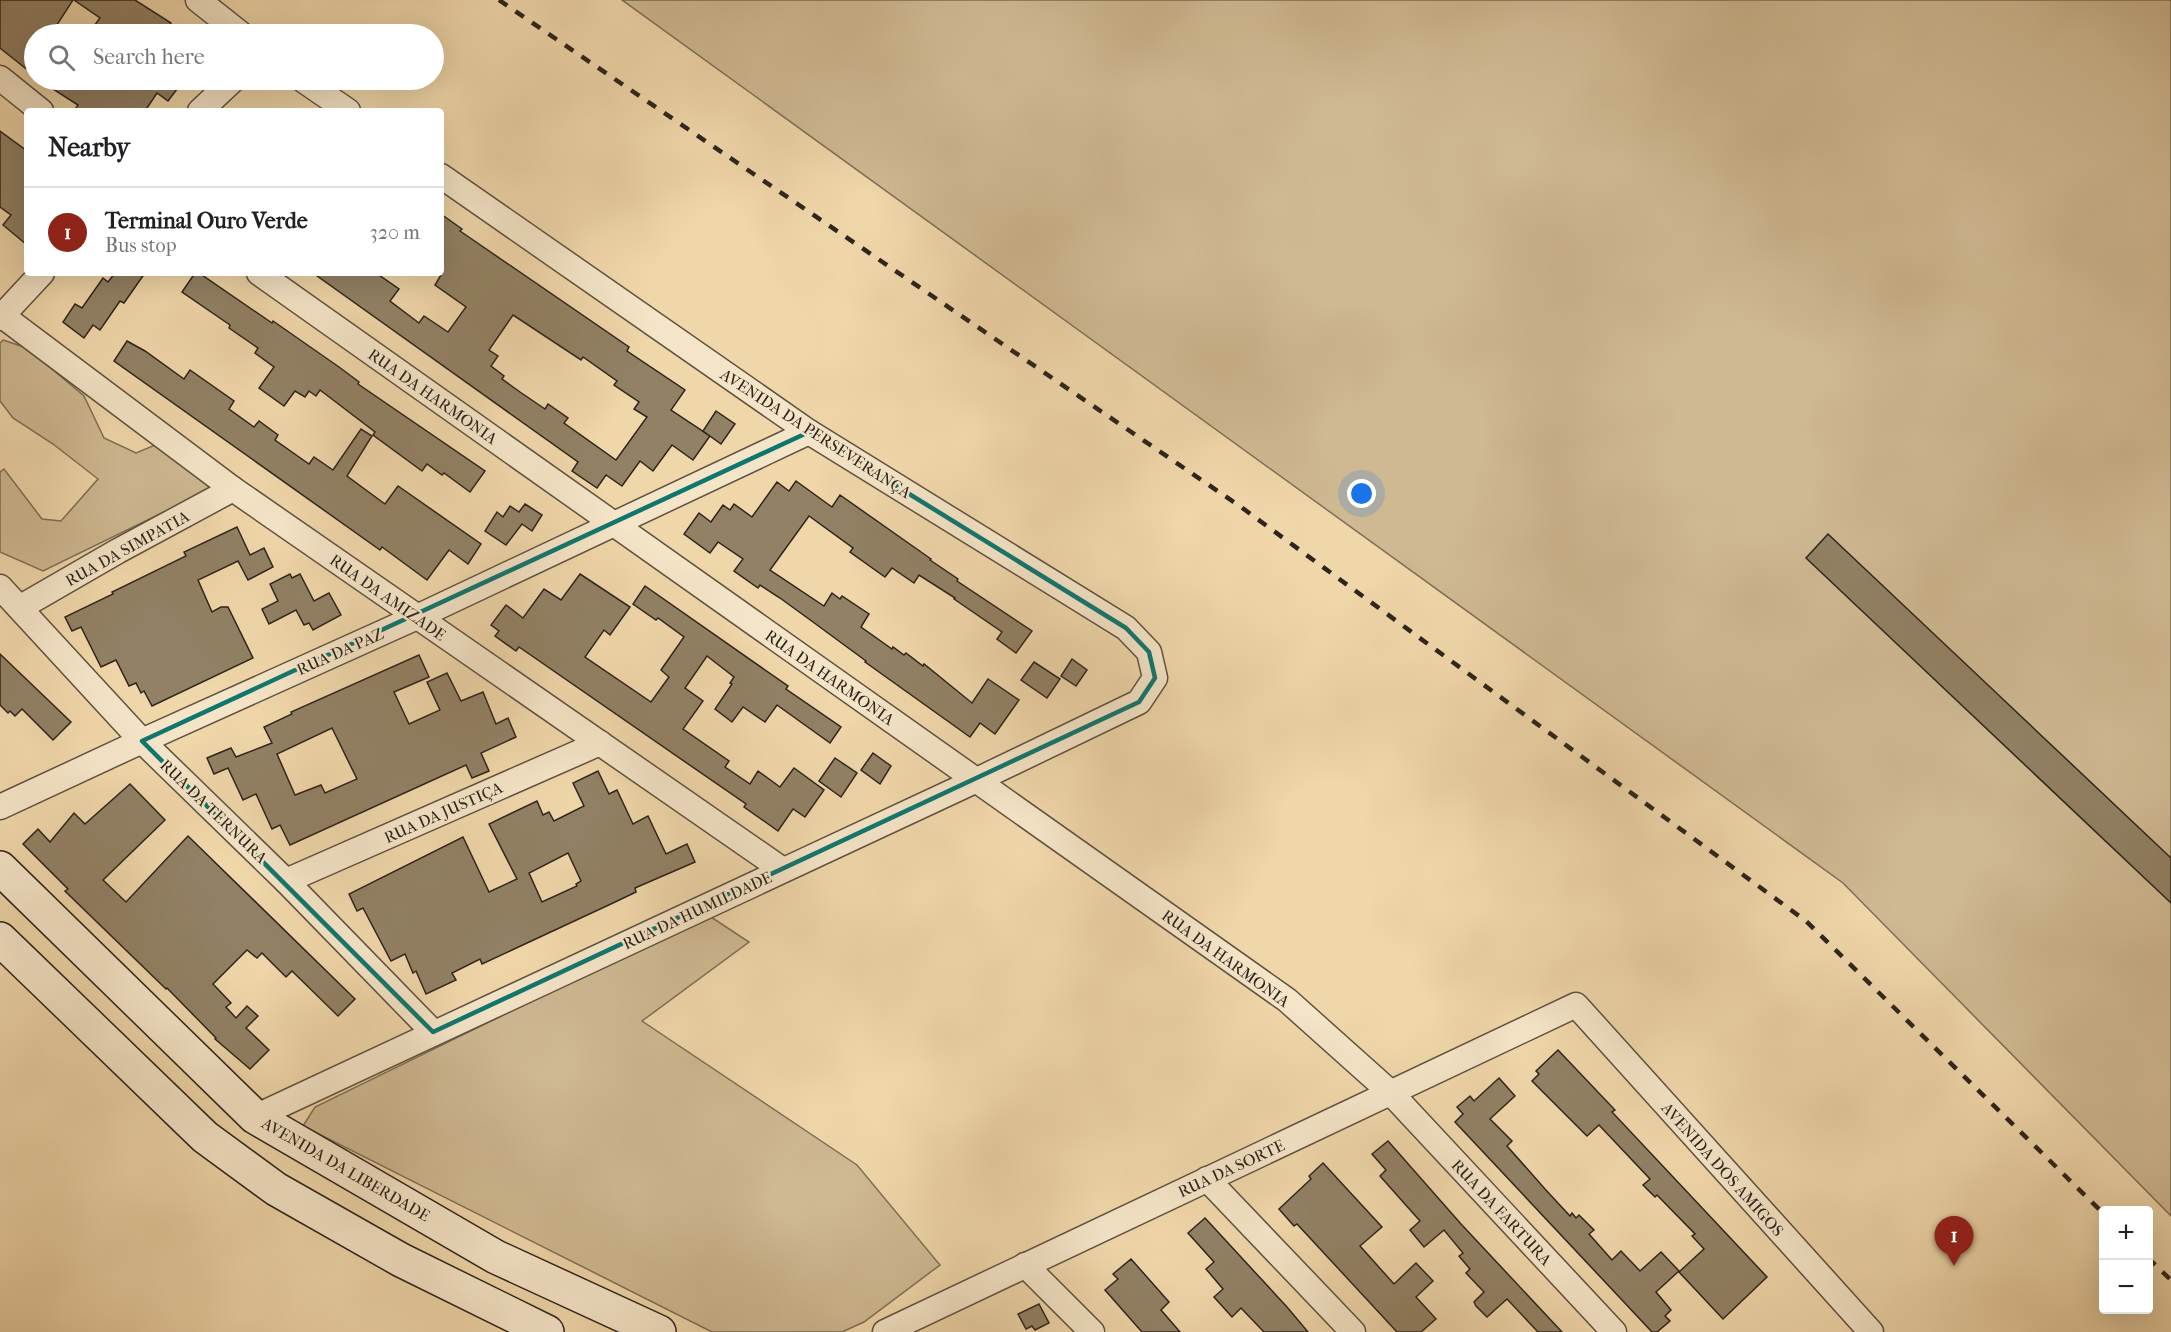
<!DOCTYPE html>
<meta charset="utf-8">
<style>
body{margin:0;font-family:"IM FELL French Canon",serif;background:#f6f6f6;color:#202124}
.controls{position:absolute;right:18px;bottom:18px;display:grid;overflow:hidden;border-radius:6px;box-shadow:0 6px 24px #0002}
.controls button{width:54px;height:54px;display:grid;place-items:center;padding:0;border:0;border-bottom:2px solid #e0e0e0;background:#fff;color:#202124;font:30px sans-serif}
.you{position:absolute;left:1362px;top:494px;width:21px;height:21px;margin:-15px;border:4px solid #fff;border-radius:50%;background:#1a73e8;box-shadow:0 0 0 9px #1a73e833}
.badge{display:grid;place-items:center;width:39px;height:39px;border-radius:50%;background:#8f2418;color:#fff;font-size:20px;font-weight:700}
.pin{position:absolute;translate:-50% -50px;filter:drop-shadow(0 2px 3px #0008)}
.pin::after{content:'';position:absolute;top:32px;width:21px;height:18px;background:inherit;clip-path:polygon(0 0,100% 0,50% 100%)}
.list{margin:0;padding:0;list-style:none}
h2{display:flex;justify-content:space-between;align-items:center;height:78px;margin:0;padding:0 24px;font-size:26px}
h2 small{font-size:20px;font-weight:400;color:#757577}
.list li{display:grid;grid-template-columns:39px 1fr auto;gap:18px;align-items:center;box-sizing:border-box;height:90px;padding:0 24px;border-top:2px solid #e0e0e0}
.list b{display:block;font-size:22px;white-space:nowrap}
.list p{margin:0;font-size:20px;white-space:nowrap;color:#757577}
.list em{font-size:20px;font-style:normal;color:#757577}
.icon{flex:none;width:33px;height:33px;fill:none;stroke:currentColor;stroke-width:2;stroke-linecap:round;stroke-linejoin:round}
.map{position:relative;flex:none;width:2171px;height:1332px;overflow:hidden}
.search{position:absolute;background:#fff;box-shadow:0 6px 24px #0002;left:24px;top:24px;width:420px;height:66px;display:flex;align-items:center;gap:15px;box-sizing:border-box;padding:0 21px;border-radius:33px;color:#757577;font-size:22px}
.panel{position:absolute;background:#fff;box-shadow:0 6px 24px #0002;left:24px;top:108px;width:420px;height:168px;border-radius:6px}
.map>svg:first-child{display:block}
.green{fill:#cfb992;stroke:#7e6e56;stroke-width:1.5}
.building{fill:#928165;stroke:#2d241b;stroke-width:1.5;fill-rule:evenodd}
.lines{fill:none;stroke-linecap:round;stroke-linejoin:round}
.street-casing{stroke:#5e513f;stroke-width:27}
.secondary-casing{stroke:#2d241b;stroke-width:36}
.street{stroke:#f5e5c8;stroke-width:24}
.secondary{stroke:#f5e5c8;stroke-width:33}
.rail{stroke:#2d241b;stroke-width:4.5;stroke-dasharray:10 10;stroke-linecap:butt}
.marked{fill:none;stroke:#0f766e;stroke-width:4.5;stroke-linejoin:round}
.labels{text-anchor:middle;stroke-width:5;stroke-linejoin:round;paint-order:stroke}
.street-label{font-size:16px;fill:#2d241b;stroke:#f5e5c8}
</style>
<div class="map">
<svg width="2171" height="1332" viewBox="0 0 2171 1332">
<rect width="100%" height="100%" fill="#f0d7aa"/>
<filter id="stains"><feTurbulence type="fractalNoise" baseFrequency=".00333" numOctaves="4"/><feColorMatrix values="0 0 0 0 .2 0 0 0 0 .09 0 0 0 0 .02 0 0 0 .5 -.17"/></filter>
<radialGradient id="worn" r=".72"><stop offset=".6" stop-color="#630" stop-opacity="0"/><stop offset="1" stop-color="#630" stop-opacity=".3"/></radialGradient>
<g class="green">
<path d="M622 0H2171V1216L1843 883Z"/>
<path d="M3 340 27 348 84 396 104 438 136 453 160 443 213 488 43 571 0 552V472L4 469 42 519 61 521 98 479 53 444 13 418 0 401V343Z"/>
<path d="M708 915 749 942 642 1021 857 1165 940 1265 864 1322 842 1332H712L303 1126 315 1107Z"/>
</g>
<g class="building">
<path d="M0 0H73L51 34H34V75L0 48Z"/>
<path d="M74 0H135L171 23 163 34H88L100 18Z"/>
<path d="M39 80H184L168 101 157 93 145 111H74L78 105Z"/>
<path d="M0 131 27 151V245L3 225 11 215 0 207Z"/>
<path d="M441 214 462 229 460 231 629 347 627 351 685 390 671 410 710 436 693 460 672 445 653 471 640 461 622 486 606 475 597 488 572 471 578 462 313 273H376L399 289 390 301 419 323 424 316 448 332 466 307 435 285 441 275ZM513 315 581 360 583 357 617 381 614 385 639 402 634 409 647 417 616 460 564 423 568 418 548 404 545 409 520 392 502 379 504 376 491 366 498 356 489 350Z"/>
<path d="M115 273H145L124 303 120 301 100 330 93 325 84 338 63 322 75 304 82 308 103 278 108 282Z"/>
<path d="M195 273H199L272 323 273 321 339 367 359 382 358 384 485 471 470 492 444 473 442 475 427 464 422 471 373 435 375 432 320 390 316 396 309 391 305 397 295 391 284 406 259 388 274 367 255 353 258 348 229 328 230 325 182 292Z"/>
<path d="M127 341 145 351 184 379 190 370 234 401 229 409 254 427 259 421 278 435 275 440 309 464 314 457 333 470 361 429 372 436 347 476 385 504 398 486 481 544 468 564 449 550 427 580 382 547 380 550 114 361Z"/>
<path d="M716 411 735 424 721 444 703 431Z"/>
<path d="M796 481 832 507 840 495 931 559 930 560 958 579 957 581 1032 631 1016 653 997 639 1002 632 954 599 955 598 919 575 914 583 892 568 885 577 850 552 853 548 809 516 770 570 824 606 832 593 840 599 842 596 869 614 861 627 892 649 893 647 904 655 906 653 923 666 924 664 972 703 988 679 1019 700 995 734 980 723 970 737 865 662 866 661 813 622 780 598 760 585 758 588 734 571 743 559 718 542 710 553 684 534 699 513 711 522 723 505 730 510 734 504 752 517 777 482 789 491Z"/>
<path d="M525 504 542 515 532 531 522 524 506 545 485 531 497 512 503 517 510 506 519 512Z"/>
<path d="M237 527 250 555 264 548 273 567 248 580 238 561 198 580 212 612 221 607H228L253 658 152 706 144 691 141 693 136 683 129 686 116 660 101 667 81 627 72 631 65 617 113 594 112 592 186 556 184 552Z"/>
<path d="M1828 534 2171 858V903L1806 558Z"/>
<path d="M290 574 292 578 300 574 314 601 329 593 341 615 313 630 309 623 304 625 296 610 269 624 262 609 278 601 270 584Z"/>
<path d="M580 574 630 607 610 635 604 630 585 657 651 702 669 677 661 670 684 637 658 618 656 620 633 604 645 586 788 686 786 689 841 727 830 743 777 705 765 722 743 707 732 722 715 709 732 684 730 683 734 677 707 656 685 688 703 701 683 729 729 761 725 767 750 784 758 771 780 787 794 768 824 790 805 817 793 809 778 831 744 807 746 804 519 647 516 651 495 636 499 631 491 625 506 605 523 618 544 589 561 600Z"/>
<path d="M0 654 71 722 53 740 22 709 15 716 10 711 8 713 0 705Z"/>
<path d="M419 655 429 677 394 692 409 724 440 710 427 682 447 673 461 701 483 692 496 724 508 718 516 737 481 753 489 771 472 778 466 765 290 845 280 825 272 829 256 794 243 800 228 768 214 774 207 758 231 748 236 757 272 743 264 727 292 714 291 712ZM332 728 357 779 325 793 321 785 295 795 277 754Z"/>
<path d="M1072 659 1087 670 1076 686 1061 676Z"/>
<path d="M1034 662 1060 679 1047 698 1021 680Z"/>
<path d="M873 753 891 766 880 784 861 770Z"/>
<path d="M835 758 857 773 841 797 819 781Z"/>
<path d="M598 771 609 794 617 790 633 824 648 816 666 854 687 844 695 862 635 888 636 892 613 903 482 964 480 959 452 973 456 980 426 994 416 971 413 973 405 954 391 961 363 908 357 911 349 894 463 837 489 892 517 879 489 824 537 801 543 815 549 812 554 821 584 806 573 783ZM568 853 581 881 576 884 577 886 542 902 529 873Z"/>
<path d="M130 784 165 820 103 880 126 902 188 836 355 999 338 1016 292 971 286 977 262 953 257 958 247 950 213 984 231 1003 226 1007 236 1018 247 1006 258 1016 246 1028 269 1050 250 1069 215 1039 216 1038 167 988 166 989 65 891 68 889 23 844 38 829 50 842 74 813 85 824Z"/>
<path d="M1558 1050 1615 1110 1612 1112 1767 1277 1723 1319 1679 1272 1704 1249 1692 1236 1695 1234 1657 1195 1655 1197 1643 1185 1650 1179 1599 1125 1587 1136 1532 1081 1539 1074 1536 1071Z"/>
<path d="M1499 1078 1515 1096 1490 1119 1512 1141 1507 1146 1545 1189 1570 1216 1572 1213 1576 1218 1579 1215 1594 1230 1589 1234 1612 1260 1621 1251 1640 1271 1661 1252 1679 1271 1656 1292 1671 1310 1665 1316 1670 1321 1657 1332H1652L1455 1122 1463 1114 1457 1107 1470 1096 1474 1101Z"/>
<path d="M1388 1141 1461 1224 1562 1332H1538L1507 1299 1487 1317 1476 1306 1474 1302 1484 1292 1466 1273 1470 1269 1459 1256 1463 1253 1444 1230 1424 1247 1410 1230 1420 1221 1380 1176 1386 1170 1372 1154Z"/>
<path d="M1323 1163 1382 1227 1360 1246 1394 1284 1416 1263 1433 1281 1416 1297 1436 1319 1421 1332H1397L1297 1224 1294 1226 1279 1209 1311 1179 1309 1176Z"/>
<path d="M1205 1218 1287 1307 1308 1332H1264L1241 1308 1232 1317 1214 1297 1223 1289 1206 1269 1214 1262 1188 1233Z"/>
<path d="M1131 1259 1169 1302 1161 1310 1180 1332H1142L1105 1290 1118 1279 1113 1274Z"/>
<path d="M1039 1304 1049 1323 1035 1330 1032 1326 1026 1329 1018 1314Z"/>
</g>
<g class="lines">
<defs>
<g id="street">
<path d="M198 0 241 34"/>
<path d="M0 78 41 111"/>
<path d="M303 80 348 111"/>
<path d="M200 111 233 80"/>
<path d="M259 273 1287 1000 1391 1093 1614 1332"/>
<path d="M0 314 233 489 783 870"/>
<path d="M0 318 42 273"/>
<path d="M0 587 142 741 286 881 433 1032"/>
<path d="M21 607 118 551 233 489"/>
<path d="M0 807 142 741 417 617 809 432"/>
<path d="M286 881 600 743"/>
<path d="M255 1117 977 780 1139 702 1155 678 1149 652 1126 628 809 432 441 176"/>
<path d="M1207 1179 1353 1332"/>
<path d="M1025 1265 1092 1332"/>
<path d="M885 1332 1576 1005 1871 1332"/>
</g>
<g id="secondary">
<path d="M0 868 255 1117 496 1257 659 1332"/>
<path d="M0 939 205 1137 276 1189 401 1260 547 1332"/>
</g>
</defs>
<use href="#street" class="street-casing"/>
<use href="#secondary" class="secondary-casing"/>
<use href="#street" class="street"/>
<use href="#secondary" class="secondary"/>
<g class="rail">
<path d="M499 0 1241 507 1806 921 2104 1214"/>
<path d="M2148 1258 2171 1280"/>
</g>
</g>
<path class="marked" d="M809 432 1126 628 1149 652 1155 678 1139 702 433 1032 142 741Z"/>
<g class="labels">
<g class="street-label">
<text transform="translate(433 396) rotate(35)" y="6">RUA DA HARMONIA</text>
<text transform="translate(816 433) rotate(33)" y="6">AVENIDA DA PERSEVERANÇA</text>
<text transform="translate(127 548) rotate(-29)" y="6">RUA DA SIMPATIA</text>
<text transform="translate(388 597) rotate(35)" y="6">RUA DA AMIZADE</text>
<text transform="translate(340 651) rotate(-24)" y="6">RUA DA PAZ</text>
<text transform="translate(830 677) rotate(35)" y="6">RUA DA HARMONIA</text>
<text transform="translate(214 811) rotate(44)" y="6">RUA DA TERNURA</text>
<text transform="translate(443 812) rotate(-24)" y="6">RUA DA JUSTIÇA</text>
<text transform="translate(697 910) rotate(-25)" y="6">RUA DA HUMILDADE</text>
<text transform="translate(1226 958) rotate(36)" y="6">RUA DA HARMONIA</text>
<text transform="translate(1231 1168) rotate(-25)" y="6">RUA DA SORTE</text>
<text transform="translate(346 1169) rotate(30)" y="6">AVENIDA DA LIBERDADE</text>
<text transform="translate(1723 1169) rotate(48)" y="6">AVENIDA DOS AMIGOS</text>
<text transform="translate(1502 1212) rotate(47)" y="6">RUA DA FARTURA</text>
</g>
</g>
<rect width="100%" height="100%" filter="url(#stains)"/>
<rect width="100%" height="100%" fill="url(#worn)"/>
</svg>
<div class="controls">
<button>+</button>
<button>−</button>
</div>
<div class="you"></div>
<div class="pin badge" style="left:1954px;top:1266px">1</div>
<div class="search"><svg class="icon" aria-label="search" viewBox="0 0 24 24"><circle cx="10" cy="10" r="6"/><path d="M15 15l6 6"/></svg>Search here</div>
<section class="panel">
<h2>Nearby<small></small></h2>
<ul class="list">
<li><span class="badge">1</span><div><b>Terminal Ouro Verde</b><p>Bus stop</p></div><em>320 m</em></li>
</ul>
</section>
</div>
